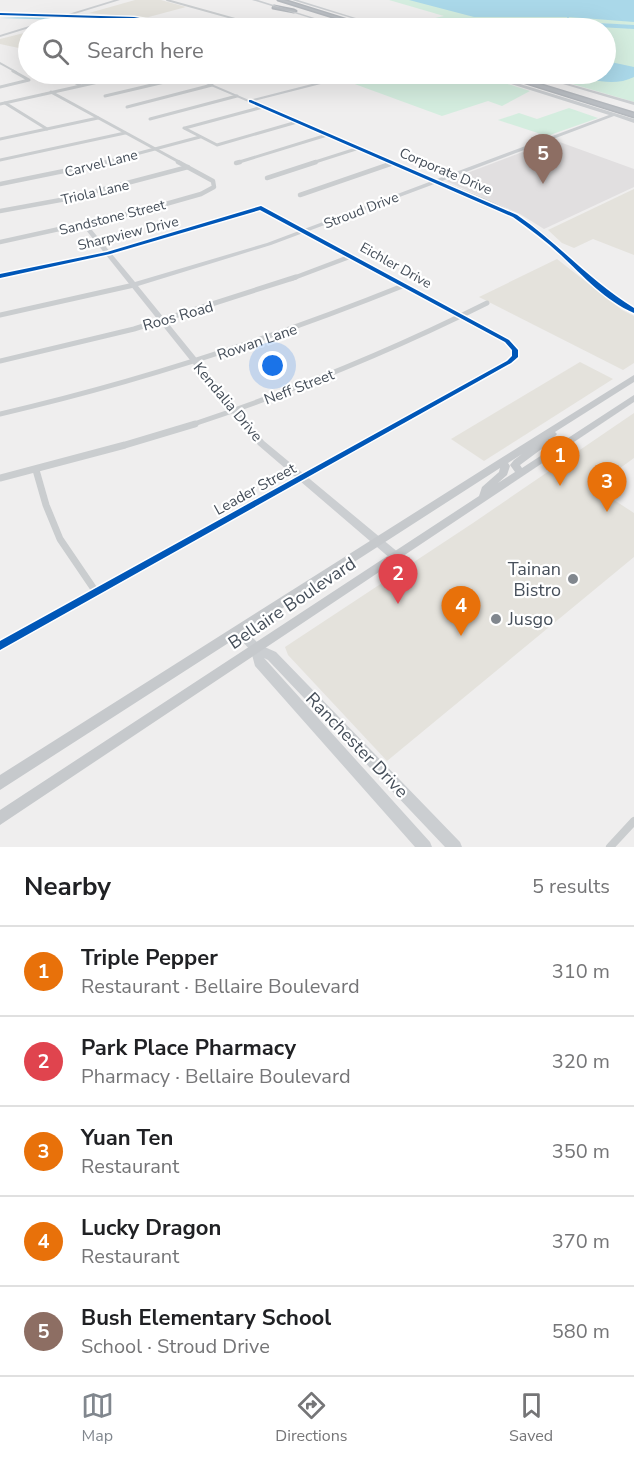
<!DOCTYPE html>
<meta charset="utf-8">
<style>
body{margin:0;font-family:"Nunito Sans",sans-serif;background:#f2f2f2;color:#202124}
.you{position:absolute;left:273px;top:366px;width:21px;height:21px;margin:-15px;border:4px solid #fff;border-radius:50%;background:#1a73e8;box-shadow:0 0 0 9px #1a73e833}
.badge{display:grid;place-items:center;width:39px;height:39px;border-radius:50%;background:#81878e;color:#fff;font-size:20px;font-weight:700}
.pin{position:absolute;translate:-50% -50px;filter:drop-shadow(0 2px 3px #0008)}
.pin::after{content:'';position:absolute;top:32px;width:21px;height:18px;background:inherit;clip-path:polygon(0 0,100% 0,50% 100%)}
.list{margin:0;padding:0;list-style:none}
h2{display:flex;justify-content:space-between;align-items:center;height:78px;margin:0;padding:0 24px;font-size:26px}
h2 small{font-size:20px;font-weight:400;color:#757577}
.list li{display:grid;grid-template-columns:39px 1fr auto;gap:18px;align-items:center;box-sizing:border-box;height:90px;padding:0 24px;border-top:2px solid #e0e0e0}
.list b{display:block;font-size:22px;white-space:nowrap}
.list p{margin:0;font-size:20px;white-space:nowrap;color:#757577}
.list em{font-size:20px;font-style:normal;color:#757577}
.icon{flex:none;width:33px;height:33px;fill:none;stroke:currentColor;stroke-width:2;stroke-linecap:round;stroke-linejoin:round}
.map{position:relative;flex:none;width:634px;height:847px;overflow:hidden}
.search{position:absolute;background:#fff;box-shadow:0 6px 24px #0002;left:18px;right:18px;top:18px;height:66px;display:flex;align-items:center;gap:15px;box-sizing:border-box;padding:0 21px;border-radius:33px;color:#757577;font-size:22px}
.sheet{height:528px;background:#fff}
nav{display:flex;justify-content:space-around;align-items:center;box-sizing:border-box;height:84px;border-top:2px solid #e0e0e0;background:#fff;font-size:16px;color:#757577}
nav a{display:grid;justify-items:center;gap:3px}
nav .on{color:#81878e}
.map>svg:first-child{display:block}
.commercial{fill:#e4e2dc}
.education{fill:#e1dfe0}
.green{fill:#d4eddf}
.water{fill:#aad8e9}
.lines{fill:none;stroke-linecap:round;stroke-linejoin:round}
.stream{stroke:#aad8e9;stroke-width:1.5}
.river{fill:#aad8e9;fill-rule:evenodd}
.highway-casing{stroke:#b4b8bd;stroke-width:3}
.street-far5{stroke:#cacdcf;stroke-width:2}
.street-far4{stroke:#cacdcf;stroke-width:3}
.street-far3{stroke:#cacdcf;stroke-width:4.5}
.street-far2{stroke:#cacdcf;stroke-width:5}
.street-far1{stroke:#cacdcf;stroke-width:7}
.street{stroke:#cacdcf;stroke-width:8}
.secondary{fill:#cbced1;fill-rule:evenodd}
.primary{fill:#c6c9cc;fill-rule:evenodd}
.highway{fill:#bbbfc4;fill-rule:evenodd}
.cycleway-casing{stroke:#fff;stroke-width:3}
.cycleway{fill:#0057b8;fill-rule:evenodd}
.poi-dot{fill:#81878e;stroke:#fff;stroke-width:2}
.labels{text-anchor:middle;stroke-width:4.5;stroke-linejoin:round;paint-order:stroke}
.far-street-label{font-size:14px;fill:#464f5a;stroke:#fff}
.street-label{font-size:15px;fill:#464f5a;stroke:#fff}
.near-poi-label{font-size:18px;fill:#464f5a;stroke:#fff;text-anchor:end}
.near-street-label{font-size:18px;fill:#464f5a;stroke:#fff}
</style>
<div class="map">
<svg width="634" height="847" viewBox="0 0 634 847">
<rect width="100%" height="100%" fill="#efeeee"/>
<g class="commercial">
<path d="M135 0H161L186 7 145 18 89 13Z"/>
<path d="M58 23 100 24 113 25 103 28H40Z"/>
<path d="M28 32V50L0 44V39Z"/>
<path d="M634 189V255L593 239 574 248 562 243 548 230Z"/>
<path d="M557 259 622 310 634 316V363L623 370 479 297Z"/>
<path d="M580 362 613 379 484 461 451 439Z"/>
<path d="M634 413V458L594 487 634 513V557L387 761 288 655 285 647 473 523Z"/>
</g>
<path class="education" d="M554 140 634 169V187L544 229 520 214 446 181Z"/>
<g class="green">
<path d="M389 0H634V26C592 22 548 18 506 20 467 22 430 28 391 28L444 16Z"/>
<path d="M85 14 137 18 202 28C154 28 106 24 58 23Z"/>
<path d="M530 22 634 27V102L538 74H606V28H450Z"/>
<path d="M361 74H476L530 91 502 106 488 101 442 116 341 79Z"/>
<path d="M569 108 598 118 547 136 498 120 519 113 537 119Z"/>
</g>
<g class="water">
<path d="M409 0H634V22L570 17H474Z"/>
<path d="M51 16 131 22 174 28 95 21 0 18Z"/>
<path d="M606 61 634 67V77C614 87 591 80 572 74H606Z"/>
</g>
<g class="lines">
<path class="stream" d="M563 22 568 18V14"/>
<path class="river" d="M530 19 634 25V29L530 23 438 28Z"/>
<defs>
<g id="highway">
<path d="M278 0H284L373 28H368Z"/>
<path d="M274 6 294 10 296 11 294 12 273 8Z"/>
<path d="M500 74H506L634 113V117L500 75Z"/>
</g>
</defs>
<use href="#highway" class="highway-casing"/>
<g class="street-far5">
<path d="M167 0 268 28"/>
<path d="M286 28 325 23"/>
<path d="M28 52 21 55 28 59"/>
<path d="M0 63 16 72"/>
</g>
<g class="street-far4">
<path d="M57 74 80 85"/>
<path d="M0 87 29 80 13 71"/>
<path d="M51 92 181 163"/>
<path d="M105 96 190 76"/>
<path d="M5 103 47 129"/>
<path d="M0 104 134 74"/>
<path d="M127 107 212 85"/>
<path d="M150 119 237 96"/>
<path d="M184 128 217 145 297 122"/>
<path d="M185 128 263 107"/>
<path d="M0 139 98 118"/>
<path d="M0 160 125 133"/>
<path d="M102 163 200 137"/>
<path d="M236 163 327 135"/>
<path d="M312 163 359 148"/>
</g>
<g class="street-far3">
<path d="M236 163 240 162"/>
<path d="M267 178 316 162"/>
<path d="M0 184 108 162"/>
<path d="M300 195 393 163"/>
<path d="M0 211 66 199 188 167"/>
<path d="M0 242 141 211 201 194 214 187 213 181 178 162"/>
<path d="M0 276 108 253 261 208 392 279"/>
<path d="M291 279 352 256"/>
</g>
<g class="street-far2">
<path d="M389 277 507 341 515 350V357L509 362 395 425"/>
<path d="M0 315 134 285"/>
<path d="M0 361 134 329 296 277"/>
<path d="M0 414C139 382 273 338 405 285"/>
<path d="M191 425C293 391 391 351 487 303"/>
</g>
<g class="street-far1">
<path d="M36 470 46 505 60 539 96 592"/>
<path d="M0 478 125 445 195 424"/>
<path d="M62 612 398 424"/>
</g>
<g class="street">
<path d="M0 646 64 610"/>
<path d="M610 847 634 821"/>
</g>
<g class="secondary">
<path d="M114 0H120L0 37V35Z"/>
<path d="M252 0H258L346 28H342Z"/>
<path d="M292 0H298L388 28H384Z"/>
<path d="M183 74H188L249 100 351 74H356V75L254 101 437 179 609 115 483 75V74H488L634 119V123L614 116 442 181C470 193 501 203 526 220 564 247 594 284 634 308V313C598 299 565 257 534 233 505 210 471 198 437 183L271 245 138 286 264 441 399 553 400 556 399 559 395 560 391 559 258 445 82 225 87 224 135 282 267 243 432 181Z"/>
<path d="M529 74H534L634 102V105Z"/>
<path d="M239 626 243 628 260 645 276 652 460 842 462 847H445L268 660 264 658 430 842 432 847H415L255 666 251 651 233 631 235 628Z"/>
</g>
<path class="primary" d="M634 375V382L555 432 557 434 547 445 520 465 522 468 634 395V402L0 825V810L479 496 482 487 499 472 500 468 0 790V775L498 460ZM522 454 514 460 510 465 515 472 498 483 507 475 510 466 508 463Z"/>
<use href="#highway" class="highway"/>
<defs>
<g id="cycleway">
<path d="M0 13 134 17 197 28H192L134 19 0 15Z"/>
<path d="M249 100H251L517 215C558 243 591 282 634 308V313C606 301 583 276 561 255 546 241 530 229 513 217L249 102Z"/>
<path d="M261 206 509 340 518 350V357L511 363 0 650V641L507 361 512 356V350L505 342 260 210 110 254 0 278V274L107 252Z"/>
</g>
</defs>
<use href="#cycleway" class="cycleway-casing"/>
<use href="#cycleway" class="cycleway"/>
</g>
<g class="poi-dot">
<circle cx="573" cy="579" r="6"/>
<circle cx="496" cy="619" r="6"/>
</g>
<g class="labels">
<g class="far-street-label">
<text transform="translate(101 163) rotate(-14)" y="5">Carvel Lane</text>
<text transform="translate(446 171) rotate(23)" y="5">Corporate Drive</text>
<text transform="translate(95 192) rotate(-13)" y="5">Triola Lane</text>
<text transform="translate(361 210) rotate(-21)" y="5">Stroud Drive</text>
<text transform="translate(112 217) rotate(-14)" y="5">Sandstone Street</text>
<text transform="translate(128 233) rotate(-14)" y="5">Sharpview Drive</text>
<text transform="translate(396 265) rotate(29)" y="5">Eichler Drive</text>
</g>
<g class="street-label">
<text transform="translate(178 316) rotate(-16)" y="5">Roos Road</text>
<text transform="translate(257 342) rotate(-19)" y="5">Rowan Lane</text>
<text transform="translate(299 387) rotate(-21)" y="5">Neff Street</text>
<text transform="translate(228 402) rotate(50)" y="5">Kendalia Drive</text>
<text transform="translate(255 489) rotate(-29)" y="5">Leader Street</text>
</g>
<g class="near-poi-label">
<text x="561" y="575">Tainan<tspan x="561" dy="21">Bistro</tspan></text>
<text x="508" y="625" text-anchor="start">Jusgo</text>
</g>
<g class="near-street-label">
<text transform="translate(292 603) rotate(-34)" y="6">Bellaire Boulevard</text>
<text transform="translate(357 745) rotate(46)" y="6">Ranchester Drive</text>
</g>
</g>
</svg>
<div class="you"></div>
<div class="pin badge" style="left:560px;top:486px;background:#e8710a">1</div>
<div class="pin badge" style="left:398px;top:604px;background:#e0444e">2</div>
<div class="pin badge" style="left:607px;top:512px;background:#e8710a">3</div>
<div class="pin badge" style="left:461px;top:636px;background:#e8710a">4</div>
<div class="pin badge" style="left:543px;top:184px;background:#8d6e63">5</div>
<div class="search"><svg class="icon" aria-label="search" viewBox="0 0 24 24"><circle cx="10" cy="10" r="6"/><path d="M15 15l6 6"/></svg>Search here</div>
</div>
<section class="sheet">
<h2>Nearby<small>5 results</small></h2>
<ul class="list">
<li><span class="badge" style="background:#e8710a">1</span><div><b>Triple Pepper</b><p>Restaurant · Bellaire Boulevard</p></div><em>310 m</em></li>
<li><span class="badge" style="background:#e0444e">2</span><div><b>Park Place Pharmacy</b><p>Pharmacy · Bellaire Boulevard</p></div><em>320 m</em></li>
<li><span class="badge" style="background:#e8710a">3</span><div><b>Yuan Ten</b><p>Restaurant</p></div><em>350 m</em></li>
<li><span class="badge" style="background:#e8710a">4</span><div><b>Lucky Dragon</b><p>Restaurant</p></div><em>370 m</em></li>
<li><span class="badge" style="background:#8d6e63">5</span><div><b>Bush Elementary School</b><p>School · Stroud Drive</p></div><em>580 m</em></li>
</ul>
</section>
<nav>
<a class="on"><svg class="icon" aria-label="map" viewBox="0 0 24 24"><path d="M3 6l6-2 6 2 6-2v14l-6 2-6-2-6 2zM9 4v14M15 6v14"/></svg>Map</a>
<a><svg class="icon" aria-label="directions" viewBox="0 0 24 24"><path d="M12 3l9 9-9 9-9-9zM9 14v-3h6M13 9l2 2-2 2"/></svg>Directions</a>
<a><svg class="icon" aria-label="saved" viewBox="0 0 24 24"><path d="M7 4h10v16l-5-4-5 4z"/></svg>Saved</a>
</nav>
